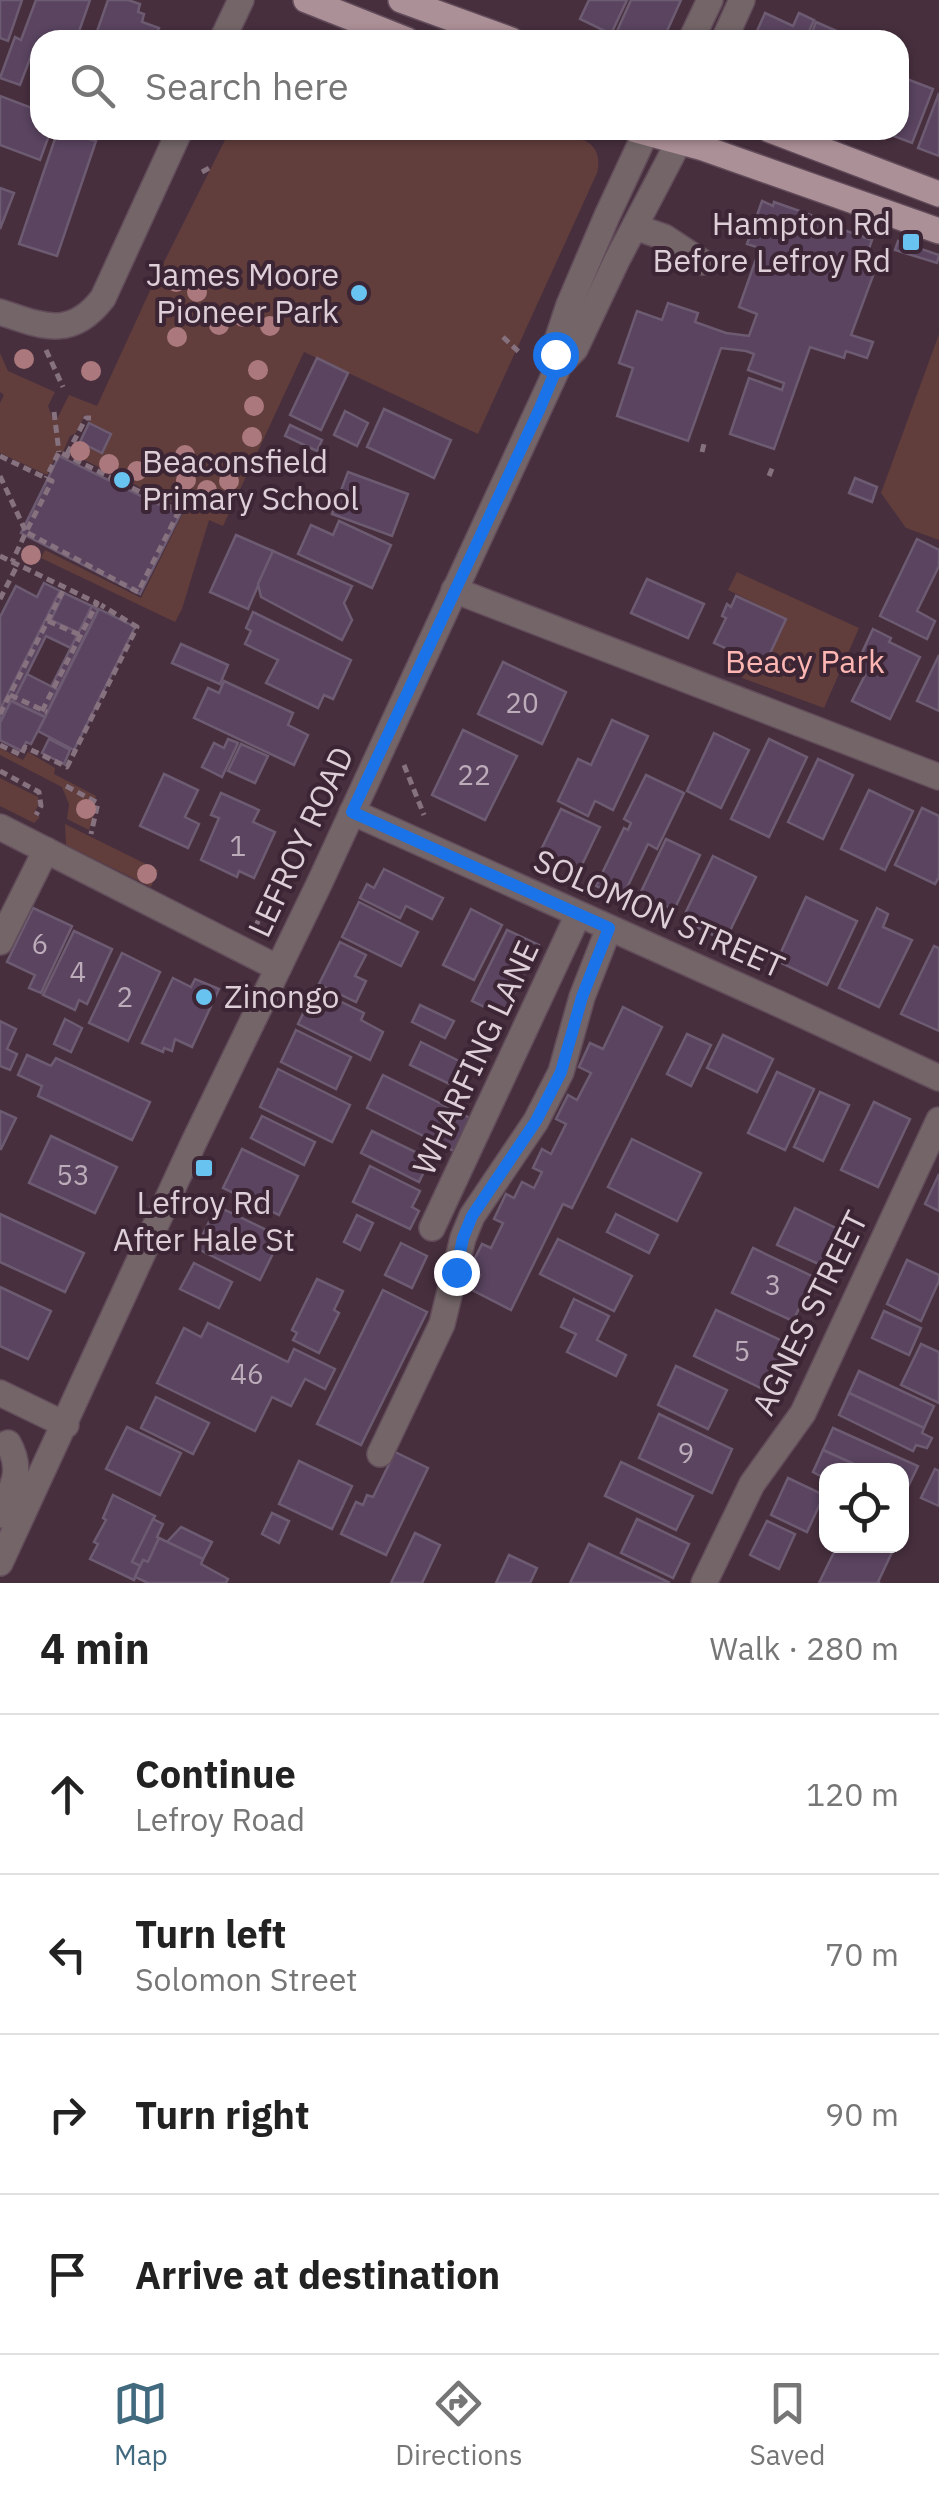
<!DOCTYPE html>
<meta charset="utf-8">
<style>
body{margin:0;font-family:"IBM Plex Sans",sans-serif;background:#f2f2f2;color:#222}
.controls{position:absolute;right:30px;bottom:30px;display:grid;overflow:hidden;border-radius:20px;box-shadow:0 2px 8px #0004}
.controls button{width:90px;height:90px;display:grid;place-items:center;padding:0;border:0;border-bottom:2px solid #e0e0e0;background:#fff;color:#222;font:50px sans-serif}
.stop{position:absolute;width:30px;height:30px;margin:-22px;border:8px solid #1a73e8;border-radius:50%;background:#fff}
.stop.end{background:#1a73e8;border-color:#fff;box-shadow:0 2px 10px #0008}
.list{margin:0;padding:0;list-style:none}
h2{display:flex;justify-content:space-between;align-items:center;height:130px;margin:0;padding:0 40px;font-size:42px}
h2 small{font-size:32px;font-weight:400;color:#767676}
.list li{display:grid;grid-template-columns:65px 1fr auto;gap:30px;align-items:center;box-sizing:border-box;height:160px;padding:0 40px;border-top:2px solid #e0e0e0}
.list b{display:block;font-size:38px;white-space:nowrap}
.list p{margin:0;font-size:32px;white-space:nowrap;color:#767676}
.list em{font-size:32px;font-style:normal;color:#767676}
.icon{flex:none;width:55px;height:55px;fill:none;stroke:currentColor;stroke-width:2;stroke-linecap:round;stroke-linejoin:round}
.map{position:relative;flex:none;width:939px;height:1583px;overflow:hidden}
.search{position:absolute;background:#fff;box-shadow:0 2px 8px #0004;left:30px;right:30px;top:30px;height:110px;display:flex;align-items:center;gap:25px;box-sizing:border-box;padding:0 35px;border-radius:30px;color:#767676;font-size:38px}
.sheet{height:770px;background:#fff}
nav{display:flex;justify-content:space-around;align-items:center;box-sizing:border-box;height:140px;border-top:2px solid #e0e0e0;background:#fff;font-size:28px;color:#767676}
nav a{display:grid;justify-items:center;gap:5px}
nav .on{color:#426a7f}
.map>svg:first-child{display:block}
.green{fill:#613e3c}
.building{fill:#5a4460;stroke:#6d5b72;stroke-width:2.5}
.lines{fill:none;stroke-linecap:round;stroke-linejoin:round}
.minor-casing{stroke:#624c5a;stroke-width:28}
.major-casing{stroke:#624c5a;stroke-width:28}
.path{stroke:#86717e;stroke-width:5;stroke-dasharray:8 5;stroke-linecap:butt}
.minor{stroke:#736568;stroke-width:25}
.major{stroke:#ac9097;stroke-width:25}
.tree{fill:#ab797d}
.route{stroke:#1a73e8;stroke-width:12}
.poi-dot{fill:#69c3f1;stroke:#3c2534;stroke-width:4}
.labels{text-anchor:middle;stroke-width:8;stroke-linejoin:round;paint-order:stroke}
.number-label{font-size:28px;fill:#bcacb9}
.poi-label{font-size:32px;fill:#ddced7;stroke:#3c2534;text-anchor:end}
.park-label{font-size:32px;fill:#fdb6b1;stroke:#3c2534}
.street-label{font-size:32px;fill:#ddced7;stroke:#3c2534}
</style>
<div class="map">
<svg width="939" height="1583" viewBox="0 0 939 1583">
<rect width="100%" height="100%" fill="#472f3e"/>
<g class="green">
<path d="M230 130H558C582 140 604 141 597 173L478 434 304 352 223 526 209 520 182 609 175 622 41 558 45 550 141 598 185 509 74 455 91 418 85 415 76 433 70 436 63 452H58L47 475 0 453V403L4 395 0 392V353L8 371 55 392 48 406 53 420 57 419 69 395 97 406 154 282Z"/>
<path d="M939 334V540L906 528 881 493Z"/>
<path d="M737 572 859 628 824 708 742 678 750 661 764 667 787 619 728 590Z"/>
<path d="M0 748 23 760 28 752 55 768 54 774 96 796 94 804 97 806 89 830 67 819 69 804 62 787 0 755Z"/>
<path d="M0 778 38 797 39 803 34 814 40 817 34 823 0 806Z"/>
<path d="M65 824 158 870 151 887 66 845Z"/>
</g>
<g class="building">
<path d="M0 0H22L8 41 0 38Z"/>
<path d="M36 0H90L76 40H40V60L31 56 20 85 0 78 15 37 21 40Z"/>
<path d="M108 0H128L140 4 138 12 144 14 142 22 159 28 154 40H94Z"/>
<path d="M589 0H627L611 34 580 19Z"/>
<path d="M631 0H681L663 40H613Z"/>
<path d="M765 13 793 26 799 13 814 20 805 40H753Z"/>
<path d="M816 22 857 40H809Z"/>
<path d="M899 76 933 89 912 143 878 130H899Z"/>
<path d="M939 93V156L918 148Z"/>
<path d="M0 96 40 111V130H51L40 160 0 145Z"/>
<path d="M58 130 96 141 57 256 19 244Z"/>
<path d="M0 188 14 193 0 229Z"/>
<path d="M762 201 773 206 774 202 811 215 810 218 872 240 862 268 874 273 851 335 873 342 867 358 846 351 844 358 810 347 774 449 730 434 749 378 782 390 784 383 748 370 754 354 746 351 721 348 688 441 617 416 633 368 619 363 637 311 662 320 668 303 698 313 695 322 726 333 749 336 757 314 739 307 760 248 747 244Z"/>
<path d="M898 241 939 255 937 263 895 250Z"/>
<path d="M317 358 348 373 321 430 290 415Z"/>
<path d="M384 409 451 440 434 478 367 447Z"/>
<path d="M345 411 368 423 357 446 334 435Z"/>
<path d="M89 423 111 434 102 453 80 442Z"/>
<path d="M290 425 322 440 317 451 285 436Z"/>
<path d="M59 456 180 515 140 594 21 533Z"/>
<path d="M348 472 408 494 392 536 332 514Z"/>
<path d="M855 478 877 487 872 502 849 493Z"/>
<path d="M339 521 391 545 372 588 298 554 311 525 333 535Z"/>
<path d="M236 535 273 551 248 609 210 592Z"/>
<path d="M917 539 939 550V566L917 611 935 621 927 639 880 616Z"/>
<path d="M273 551 352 586 344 603 352 620 342 640 261 597 258 584Z"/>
<path d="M647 579 704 604 688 638 631 613Z"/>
<path d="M44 583 60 591 0 710V617L16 586 37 597Z"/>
<path d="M60 591 64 593 51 620 79 633 71 648 46 636 13 702 11 701 0 723V710Z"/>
<path d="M64 593 92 606 79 633 51 620Z"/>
<path d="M736 596 786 619 764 666 749 659 745 667 728 659 732 651 714 643 726 618 722 616 727 604 731 607Z"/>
<path d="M92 606 98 610 58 690 51 687Z"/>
<path d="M99 609 135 627 74 750 38 731Z"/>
<path d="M253 612 351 660 333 699 324 695 318 708 266 683 278 660 245 644 251 631 246 628Z"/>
<path d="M873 629 891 638 889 642 920 657 890 719 852 701 865 675 854 670Z"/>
<path d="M181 644 228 665 220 684 172 663Z"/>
<path d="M939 655V711L917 701Z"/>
<path d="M503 662 566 692 542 744 478 714Z"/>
<path d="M27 674 58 690 45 717 13 702Z"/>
<path d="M224 681 293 713 288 725 308 735 294 765 194 718 208 688 219 693Z"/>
<path d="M11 701 45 717 31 744 26 742 22 751 0 740V723Z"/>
<path d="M612 720 648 736 613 810 595 801 588 816 558 801 578 759 591 765Z"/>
<path d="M463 730 517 756 485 820 432 795Z"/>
<path d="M714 733 749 750 721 808 687 791Z"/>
<path d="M49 739 70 750 64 764 42 753Z"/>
<path d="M228 739 238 743 222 777 202 767 214 743 224 748Z"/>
<path d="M769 739 807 757 769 837 731 819Z"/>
<path d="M241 744 268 756 255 783 228 771Z"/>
<path d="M818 759 853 775 823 839 788 822Z"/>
<path d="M164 774 198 790 185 817 199 824 188 848 140 826Z"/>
<path d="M646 775 684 793 657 849 648 844 622 898 596 886 624 828 628 830 631 823 624 819Z"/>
<path d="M869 790 913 811 885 870 841 849Z"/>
<path d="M221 793 259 810 253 822 275 832 254 878 239 871 237 877 201 860 219 818 211 815Z"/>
<path d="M922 808 939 816V877L935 884 895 865Z"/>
<path d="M561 809 600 827 579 871 540 852Z"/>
<path d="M666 839 700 855 674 910 640 894Z"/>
<path d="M713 856 756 877 725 941 682 920Z"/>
<path d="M384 869 443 898 432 919 406 906 400 918 360 898 367 884 374 888Z"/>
<path d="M806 897 857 921 827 985 777 961Z"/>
<path d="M359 902 418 932 401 966 342 937Z"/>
<path d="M33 908 72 926 41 993 29 988 35 975 7 962Z"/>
<path d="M877 908 888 914 883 927 912 940 879 1007 839 988Z"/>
<path d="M471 909 502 925 474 980 443 965Z"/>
<path d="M507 930 539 945 503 1016 472 1001Z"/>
<path d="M74 931 112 949 87 1004 79 1000 75 1010 43 995Z"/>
<path d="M340 942 366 955 355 976 366 981 356 1002 319 984Z"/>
<path d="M934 946 939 948V1031L901 1014Z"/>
<path d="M122 953 160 972 128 1041 89 1023Z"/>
<path d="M173 978 191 987 195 979 219 989 192 1047 175 1039 172 1051 164 1048 163 1052 142 1043Z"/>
<path d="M315 989 364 1013 361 1020 383 1032 370 1060 298 1024Z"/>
<path d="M420 1005 454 1021 445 1038 412 1022Z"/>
<path d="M623 1007 662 1027 572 1208 563 1204 511 1310 472 1290 480 1275 469 1270 482 1244 491 1248 503 1223 494 1219 506 1194 514 1198 522 1182 534 1188 542 1172 533 1168 542 1149 551 1154 566 1124 556 1119 568 1095 577 1100 591 1073 579 1067 590 1043 603 1049Z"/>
<path d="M65 1019 82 1028 71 1052 54 1044Z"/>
<path d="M0 1021 16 1029 7 1049 17 1054 10 1070 0 1066Z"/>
<path d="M296 1030 351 1057 336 1089 281 1062Z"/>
<path d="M687 1034 711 1045 691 1086 667 1074Z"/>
<path d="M723 1035 773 1059 757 1092 707 1068Z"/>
<path d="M421 1042 473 1068 462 1090 410 1065Z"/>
<path d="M27 1055 51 1066 56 1058 150 1102 132 1140 38 1096 42 1086 18 1075Z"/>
<path d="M278 1069 350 1105 332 1142 260 1107Z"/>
<path d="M777 1072 814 1089 785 1150 748 1133Z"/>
<path d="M383 1075 472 1119 456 1152 367 1108Z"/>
<path d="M820 1092 849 1105 823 1161 794 1147Z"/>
<path d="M874 1102 910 1119 878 1187 841 1170Z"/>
<path d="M0 1111 16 1118 1 1149H0Z"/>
<path d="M262 1116 315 1142 304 1165 251 1138Z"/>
<path d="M372 1131 430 1159 419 1182 361 1153Z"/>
<path d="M51 1136 117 1167 95 1213 29 1183Z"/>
<path d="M632 1139 701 1173 677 1221 608 1187Z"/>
<path d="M242 1149 298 1176 279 1215 223 1188Z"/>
<path d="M370 1166 420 1191 412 1207 419 1211 410 1229 353 1202Z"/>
<path d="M939 1174V1211L925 1204Z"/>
<path d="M217 1206 281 1237 260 1280 196 1248Z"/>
<path d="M795 1208 842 1231 825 1267 777 1245Z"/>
<path d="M0 1214 84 1253 65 1292 0 1262Z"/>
<path d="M616 1214 658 1235 649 1253 607 1232Z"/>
<path d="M357 1215 373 1223 360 1250 344 1242Z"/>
<path d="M558 1239 632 1276 614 1311 540 1274Z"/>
<path d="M401 1243 427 1256 412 1288 385 1275Z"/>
<path d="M753 1248 814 1277 793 1321 732 1293Z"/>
<path d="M907 1260 939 1275V1281L921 1321 887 1304Z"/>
<path d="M194 1263 232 1282 219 1308 180 1289Z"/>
<path d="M317 1279 343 1291 334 1310 339 1313 319 1353 293 1340 297 1333 292 1330Z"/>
<path d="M0 1287 51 1311 28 1359 0 1346Z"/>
<path d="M383 1290 427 1312 361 1445 317 1424Z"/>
<path d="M574 1299 609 1316 597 1340 626 1355 616 1376 567 1352 576 1334 561 1327Z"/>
<path d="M716 1310 791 1345 769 1392 694 1356Z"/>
<path d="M884 1311 921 1328 909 1355 872 1338Z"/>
<path d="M208 1323 288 1362 294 1349 335 1369 325 1389 305 1379 291 1406 272 1397 255 1431 157 1383 184 1328 201 1337Z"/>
<path d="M921 1344 939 1352V1403L901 1385Z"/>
<path d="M676 1366 727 1390 708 1429 658 1405Z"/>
<path d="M859 1371 934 1406 924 1428 849 1393Z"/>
<path d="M849 1393 924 1428 922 1433 932 1438 927 1448 916 1445 913 1451 839 1415Z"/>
<path d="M156 1397 209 1423 193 1454 141 1428Z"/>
<path d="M659 1414 732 1449 712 1493 639 1458Z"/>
<path d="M127 1427 181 1453 160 1495 106 1469Z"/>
<path d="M833 1428 918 1466 907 1489 902 1487V1470H867L823 1450Z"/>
<path d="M823 1450 867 1470H826V1479L813 1472Z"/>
<path d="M395 1452 428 1468 386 1555 341 1534 356 1502 363 1505 367 1495 373 1497Z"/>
<path d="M299 1461 352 1486 332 1529 279 1504Z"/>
<path d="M621 1462 693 1496 676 1530 605 1496Z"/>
<path d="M935 1469 939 1471V1506L921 1498Z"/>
<path d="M788 1478 824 1495 807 1532 771 1515Z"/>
<path d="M113 1495 155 1516 132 1562 141 1566 134 1580 90 1559 98 1544 94 1542 106 1520 103 1518Z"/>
<path d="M272 1513 289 1521 279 1543 262 1534Z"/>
<path d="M153 1519 163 1524 157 1537 159 1538 148 1562 143 1560 141 1566 132 1562Z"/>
<path d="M637 1519 689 1544 673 1578 621 1553Z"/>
<path d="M767 1521 795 1534 779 1569 750 1555Z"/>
<path d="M181 1527 212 1542 203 1559 167 1542Z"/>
<path d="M415 1533 440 1545 422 1583H391Z"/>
<path d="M159 1538 203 1559 201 1564 228 1579 226 1583H148L135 1577 143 1560 148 1562Z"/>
<path d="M589 1544 670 1583H570Z"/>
<path d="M837 1546H895L878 1582 880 1583H819Z"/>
<path d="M509 1555 537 1568 530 1583H496Z"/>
</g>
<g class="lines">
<defs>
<g id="minor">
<path d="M222 40 241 0"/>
<path d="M691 40 710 0"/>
<path d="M724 40 742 0"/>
<path d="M635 227 664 237 702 262"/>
<path d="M0 312C42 326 71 340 103 298L180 130"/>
<path d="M559 365 555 355 556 344 569 305 607 216 647 130"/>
<path d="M454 590 939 777"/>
<path d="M352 812 777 1003 939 1078"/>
<path d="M0 827 278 968"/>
<path d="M0 942 46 850"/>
<path d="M432 1228 578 915"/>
<path d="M0 1393 66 1425"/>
<path d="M380 1454 442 1324 463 1238 472 1216 536 1121 561 1072 582 997 609 928"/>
<path d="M0 1515C12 1488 24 1471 8 1443"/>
<path d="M0 1563 193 1144 320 882 559 365 575 349 617 260 685 130"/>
<path d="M704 1583 752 1484 803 1413 939 1120"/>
</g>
<g id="major">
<path d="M306 0 407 40"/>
<path d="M401 0 511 40"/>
<path d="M636 130 703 148 939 231"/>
<path d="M770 130 939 194"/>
</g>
</defs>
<use href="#minor" class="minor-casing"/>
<use href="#major" class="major-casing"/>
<g class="path">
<path d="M202 172 213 166"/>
<path d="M503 337 521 354"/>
<path d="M46 350 63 387"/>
<path d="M54 412 59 452"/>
<path d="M702 452 705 440"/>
<path d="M67 454 86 418H91"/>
<path d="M0 456 52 481 26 532 138 592 179 511 59 452 46 478"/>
<path d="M0 476 26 532 12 562"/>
<path d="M769 476 773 466"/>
<path d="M0 556 97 603 40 715"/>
<path d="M0 599 18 564"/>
<path d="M48 621 80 635"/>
<path d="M10 695 47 712"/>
<path d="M0 714 65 587"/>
<path d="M0 745 21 755 25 747 67 767 137 627 101 605"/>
<path d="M404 765 424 815"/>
<path d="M0 771 39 792 41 806 36 815"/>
<path d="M66 786 98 803 91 834"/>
<path d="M255 928 283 865 297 871"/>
</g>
<use href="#minor" class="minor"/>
<use href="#major" class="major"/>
</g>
<g class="tree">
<circle cx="176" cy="282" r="10"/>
<circle cx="197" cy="292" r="10"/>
<circle cx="243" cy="317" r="10"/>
<circle cx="219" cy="325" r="10"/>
<circle cx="270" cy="326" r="10"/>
<circle cx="177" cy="337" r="10"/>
<circle cx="24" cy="359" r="10"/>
<circle cx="258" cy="370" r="10"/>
<circle cx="91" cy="371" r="10"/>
<circle cx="254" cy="406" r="10"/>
<circle cx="252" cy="437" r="10"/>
<circle cx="80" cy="451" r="10"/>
<circle cx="185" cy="455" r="10"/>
<circle cx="109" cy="464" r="10"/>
<circle cx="137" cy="471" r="10"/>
<circle cx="186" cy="480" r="10"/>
<circle cx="229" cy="481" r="10"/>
<circle cx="207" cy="490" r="10"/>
<circle cx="31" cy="555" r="10"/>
<circle cx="86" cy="809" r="10"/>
<circle cx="147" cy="874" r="10"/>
</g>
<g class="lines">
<path class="route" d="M456 1272 463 1238 472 1216 536 1121 561 1072 582 997 609 928 352 812 540 408 558 365 555 354"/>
</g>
<g class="poi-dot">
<rect x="901" y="232" width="20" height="20" rx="5"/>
<circle cx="359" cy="293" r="10"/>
<circle cx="122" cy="480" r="10"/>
<circle cx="204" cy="997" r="10"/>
<rect x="194" y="1158" width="20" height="20" rx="5"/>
</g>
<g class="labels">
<g class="number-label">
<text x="522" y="713">20</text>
<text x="474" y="785">22</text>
<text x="238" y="856">1</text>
<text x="40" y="954">6</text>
<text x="78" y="982">4</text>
<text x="125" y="1007">2</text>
<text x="73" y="1185">53</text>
<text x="773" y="1295">3</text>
<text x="742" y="1361">5</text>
<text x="247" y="1384">46</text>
<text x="686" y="1463">9</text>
</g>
<g class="poi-label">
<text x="891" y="235">Hampton Rd<tspan x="891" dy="37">Before Lefroy Rd</tspan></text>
<text x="339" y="286">James Moore<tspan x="339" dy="37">Pioneer Park</tspan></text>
<text x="142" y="473" text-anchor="start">Beaconsfield<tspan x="142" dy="37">Primary School</tspan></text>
<text x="224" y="1008" text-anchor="start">Zinongo</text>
<text x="204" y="1214" text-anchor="middle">Lefroy Rd<tspan x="204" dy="37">After Hale St</tspan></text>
</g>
<g class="park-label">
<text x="805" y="673">Beacy Park</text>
</g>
<g class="street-label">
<text transform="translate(301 842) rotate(-65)" y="11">LEFROY ROAD</text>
<text transform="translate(659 914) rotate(24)" y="11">SOLOMON STREET</text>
<text transform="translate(476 1058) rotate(-65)" y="11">WHARFING LANE</text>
<text transform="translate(810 1313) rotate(-64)" y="11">AGNES STREET</text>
</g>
</g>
</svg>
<div class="controls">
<button><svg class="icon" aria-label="locate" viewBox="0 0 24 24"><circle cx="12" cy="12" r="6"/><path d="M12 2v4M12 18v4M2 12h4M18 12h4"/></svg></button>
</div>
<div class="stop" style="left:555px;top:354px"></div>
<div class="stop end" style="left:456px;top:1272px"></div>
<div class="search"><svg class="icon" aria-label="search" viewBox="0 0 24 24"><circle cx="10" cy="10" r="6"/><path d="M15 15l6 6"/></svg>Search here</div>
</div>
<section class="sheet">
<h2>4 min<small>Walk · 280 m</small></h2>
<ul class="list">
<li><svg class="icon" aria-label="ahead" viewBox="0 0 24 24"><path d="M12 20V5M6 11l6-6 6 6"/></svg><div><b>Continue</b><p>Lefroy Road</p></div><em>120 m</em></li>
<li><svg class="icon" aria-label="left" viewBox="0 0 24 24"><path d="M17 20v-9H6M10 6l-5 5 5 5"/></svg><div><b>Turn left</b><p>Solomon Street</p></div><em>70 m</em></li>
<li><svg class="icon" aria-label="right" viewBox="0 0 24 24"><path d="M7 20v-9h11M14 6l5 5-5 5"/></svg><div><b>Turn right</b></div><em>90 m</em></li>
<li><svg class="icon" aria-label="arrive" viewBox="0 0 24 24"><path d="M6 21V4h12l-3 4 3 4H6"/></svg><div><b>Arrive at destination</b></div></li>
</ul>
</section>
<nav>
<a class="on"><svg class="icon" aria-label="map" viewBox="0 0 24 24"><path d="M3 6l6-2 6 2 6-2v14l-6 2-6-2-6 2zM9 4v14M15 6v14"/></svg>Map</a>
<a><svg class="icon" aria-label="directions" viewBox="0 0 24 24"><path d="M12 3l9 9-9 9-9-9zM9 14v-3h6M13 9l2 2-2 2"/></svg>Directions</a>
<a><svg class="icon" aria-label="saved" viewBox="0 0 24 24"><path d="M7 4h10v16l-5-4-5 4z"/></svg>Saved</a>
</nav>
